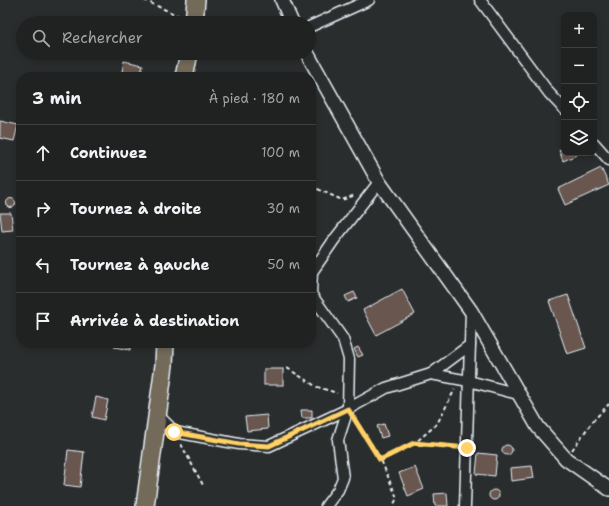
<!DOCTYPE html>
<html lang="fr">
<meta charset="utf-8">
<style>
body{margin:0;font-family:"Shantell Sans",sans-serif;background:#282a2a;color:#f1f3f6}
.controls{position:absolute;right:12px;top:12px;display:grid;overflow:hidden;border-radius:8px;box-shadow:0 2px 6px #0003}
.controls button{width:36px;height:36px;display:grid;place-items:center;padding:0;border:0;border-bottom:1px solid #3d3f40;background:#202222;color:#f1f3f6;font:20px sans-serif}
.stop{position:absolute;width:12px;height:12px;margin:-9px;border:3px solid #ffd166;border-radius:50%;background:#fff}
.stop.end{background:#ffd166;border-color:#fff;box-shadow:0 1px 4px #0008}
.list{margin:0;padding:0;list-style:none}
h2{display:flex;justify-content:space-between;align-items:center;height:52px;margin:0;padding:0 16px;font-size:17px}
h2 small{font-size:13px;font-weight:400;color:#a2a4a5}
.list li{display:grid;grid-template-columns:26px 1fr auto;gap:12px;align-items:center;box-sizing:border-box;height:56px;padding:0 16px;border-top:1px solid #3d3f40}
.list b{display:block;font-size:15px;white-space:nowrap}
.list em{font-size:13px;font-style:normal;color:#a2a4a5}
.icon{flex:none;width:22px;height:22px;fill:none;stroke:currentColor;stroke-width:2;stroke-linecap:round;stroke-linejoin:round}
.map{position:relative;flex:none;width:609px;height:506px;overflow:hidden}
.search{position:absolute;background:#202222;box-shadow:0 2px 6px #0003;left:16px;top:16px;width:300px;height:44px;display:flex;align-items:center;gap:10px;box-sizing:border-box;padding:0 14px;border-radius:22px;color:#a2a4a5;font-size:15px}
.panel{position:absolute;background:#202222;box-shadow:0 2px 6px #0003;left:16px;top:72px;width:300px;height:276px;border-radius:16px}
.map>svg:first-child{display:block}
.building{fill:#67574f;stroke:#e8f1f8}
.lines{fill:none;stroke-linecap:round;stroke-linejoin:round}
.minor-casing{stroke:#e8f1f8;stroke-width:13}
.tertiary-casing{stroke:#e8f1f8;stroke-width:16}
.trunk-casing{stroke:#e8f1f8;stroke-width:20}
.path{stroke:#e8f1f8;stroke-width:2;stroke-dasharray:4 3;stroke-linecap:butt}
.minor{stroke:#2a2d2e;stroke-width:10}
.tertiary{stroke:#2a2d2e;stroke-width:13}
.trunk{stroke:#736b5a;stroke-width:17}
.route{stroke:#ffd166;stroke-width:5}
</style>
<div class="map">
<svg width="609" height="506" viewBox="0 0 609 506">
<rect width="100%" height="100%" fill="#2a2d2e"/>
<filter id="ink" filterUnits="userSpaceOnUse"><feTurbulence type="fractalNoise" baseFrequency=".025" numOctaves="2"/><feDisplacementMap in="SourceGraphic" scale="8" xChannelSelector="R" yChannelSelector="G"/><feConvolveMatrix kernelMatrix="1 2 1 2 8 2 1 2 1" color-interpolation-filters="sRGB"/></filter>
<g filter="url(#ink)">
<g class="building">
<path d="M124 61 143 65 140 77H121Z"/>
<path d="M0 121 18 125 14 141 0 138Z"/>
<path d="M564 148V153H575L577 155 563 161 559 150Z"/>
<path d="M601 168 609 185 565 205 558 189Z"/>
<circle cx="11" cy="203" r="4.5"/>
<path d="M0 213H11L13 230 2 231Z"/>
<path d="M402 289 415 314 376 335 363 310Z"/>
<path d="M354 292 357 298 348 302 345 296Z"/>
<path d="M568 295 586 348 567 354 549 301Z"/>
<path d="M115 343H131L130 350 114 347Z"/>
<path d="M358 347 363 355 358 357 354 349Z"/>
<rect x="264" y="369" width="19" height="16"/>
<path d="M96 397 108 400 104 420 92 417Z"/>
<path d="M301 410H312V418H302Z"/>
<path d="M267 415 268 429 247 431 245 417Z"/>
<path d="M384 424 388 436 381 438 377 426Z"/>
<circle cx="507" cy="450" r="5"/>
<path d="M68 450 84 452 80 487 64 485Z"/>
<path d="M478 453 497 455 495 476 476 474Z"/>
<path d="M532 466 534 478 511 481 510 468Z"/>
<path d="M415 467 424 489 408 496 399 473Z"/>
<circle cx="494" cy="495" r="5"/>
<path d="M447 493 448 506H435L434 494Z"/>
</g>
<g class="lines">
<defs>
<g id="minor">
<path d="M480 0 549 93 564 109"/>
<path d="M309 27 369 0"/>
<path d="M594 143 609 160"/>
<path d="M431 374 470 345"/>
<path d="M157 414 175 432 239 444 269 446 348 409 386 388 431 374 469 381 518 394"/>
<path d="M326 506 338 490 343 478 338 440 348 409 349 359 343 339 311 294 312 272 334 240 379 182"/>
<path d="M465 506 471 311"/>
</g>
<g id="tertiary">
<path d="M282 0 292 23"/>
<path d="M307 53 379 182 471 311 538 427 566 459 609 489"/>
</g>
<g id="trunk">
<path d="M194 23 196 0"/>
<path d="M184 77 189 53"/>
<path d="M145 506 164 365 165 343"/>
</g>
</defs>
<use href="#minor" class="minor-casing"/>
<use href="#tertiary" class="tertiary-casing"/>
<use href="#trunk" class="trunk-casing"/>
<g class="path">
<path d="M144 0 181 17"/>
<path d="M311 186 342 200 355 195"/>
<path d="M287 368 317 387 337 393"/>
<path d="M355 420 381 460 397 498 393 506"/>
<path d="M415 443 457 447"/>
<path d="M181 444 204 487"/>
<path d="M572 450 592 422 609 404"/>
<path d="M381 460 415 443 437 424 455 389"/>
</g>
<use href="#minor" class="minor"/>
<use href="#tertiary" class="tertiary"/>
<use href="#trunk" class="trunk"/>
</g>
</g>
<g class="lines" filter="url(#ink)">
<path class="route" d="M174 432 239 444 269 446 348 409 380 460 414 443 467 448"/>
</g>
</svg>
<div class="controls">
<button>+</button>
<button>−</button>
<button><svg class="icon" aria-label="locate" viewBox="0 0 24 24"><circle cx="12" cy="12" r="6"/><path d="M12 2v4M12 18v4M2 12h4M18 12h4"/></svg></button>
<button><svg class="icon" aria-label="layers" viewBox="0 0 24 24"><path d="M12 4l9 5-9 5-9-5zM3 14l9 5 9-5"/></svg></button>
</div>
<div class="stop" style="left:174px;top:432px"></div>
<div class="stop end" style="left:467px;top:448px"></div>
<div class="search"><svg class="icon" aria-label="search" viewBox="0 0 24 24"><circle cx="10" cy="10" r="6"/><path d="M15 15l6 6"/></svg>Rechercher</div>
<section class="panel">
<h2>3 min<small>À pied · 180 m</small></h2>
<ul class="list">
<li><svg class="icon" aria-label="ahead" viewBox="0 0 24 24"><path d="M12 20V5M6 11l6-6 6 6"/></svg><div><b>Continuez</b></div><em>100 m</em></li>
<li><svg class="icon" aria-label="right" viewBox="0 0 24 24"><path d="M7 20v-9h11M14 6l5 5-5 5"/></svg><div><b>Tournez à droite</b></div><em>30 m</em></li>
<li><svg class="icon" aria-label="left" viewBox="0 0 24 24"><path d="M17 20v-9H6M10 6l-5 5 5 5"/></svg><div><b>Tournez à gauche</b></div><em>50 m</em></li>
<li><svg class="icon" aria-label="arrive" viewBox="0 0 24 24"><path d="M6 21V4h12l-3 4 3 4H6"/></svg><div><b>Arrivée à destination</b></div></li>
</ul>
</section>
</div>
